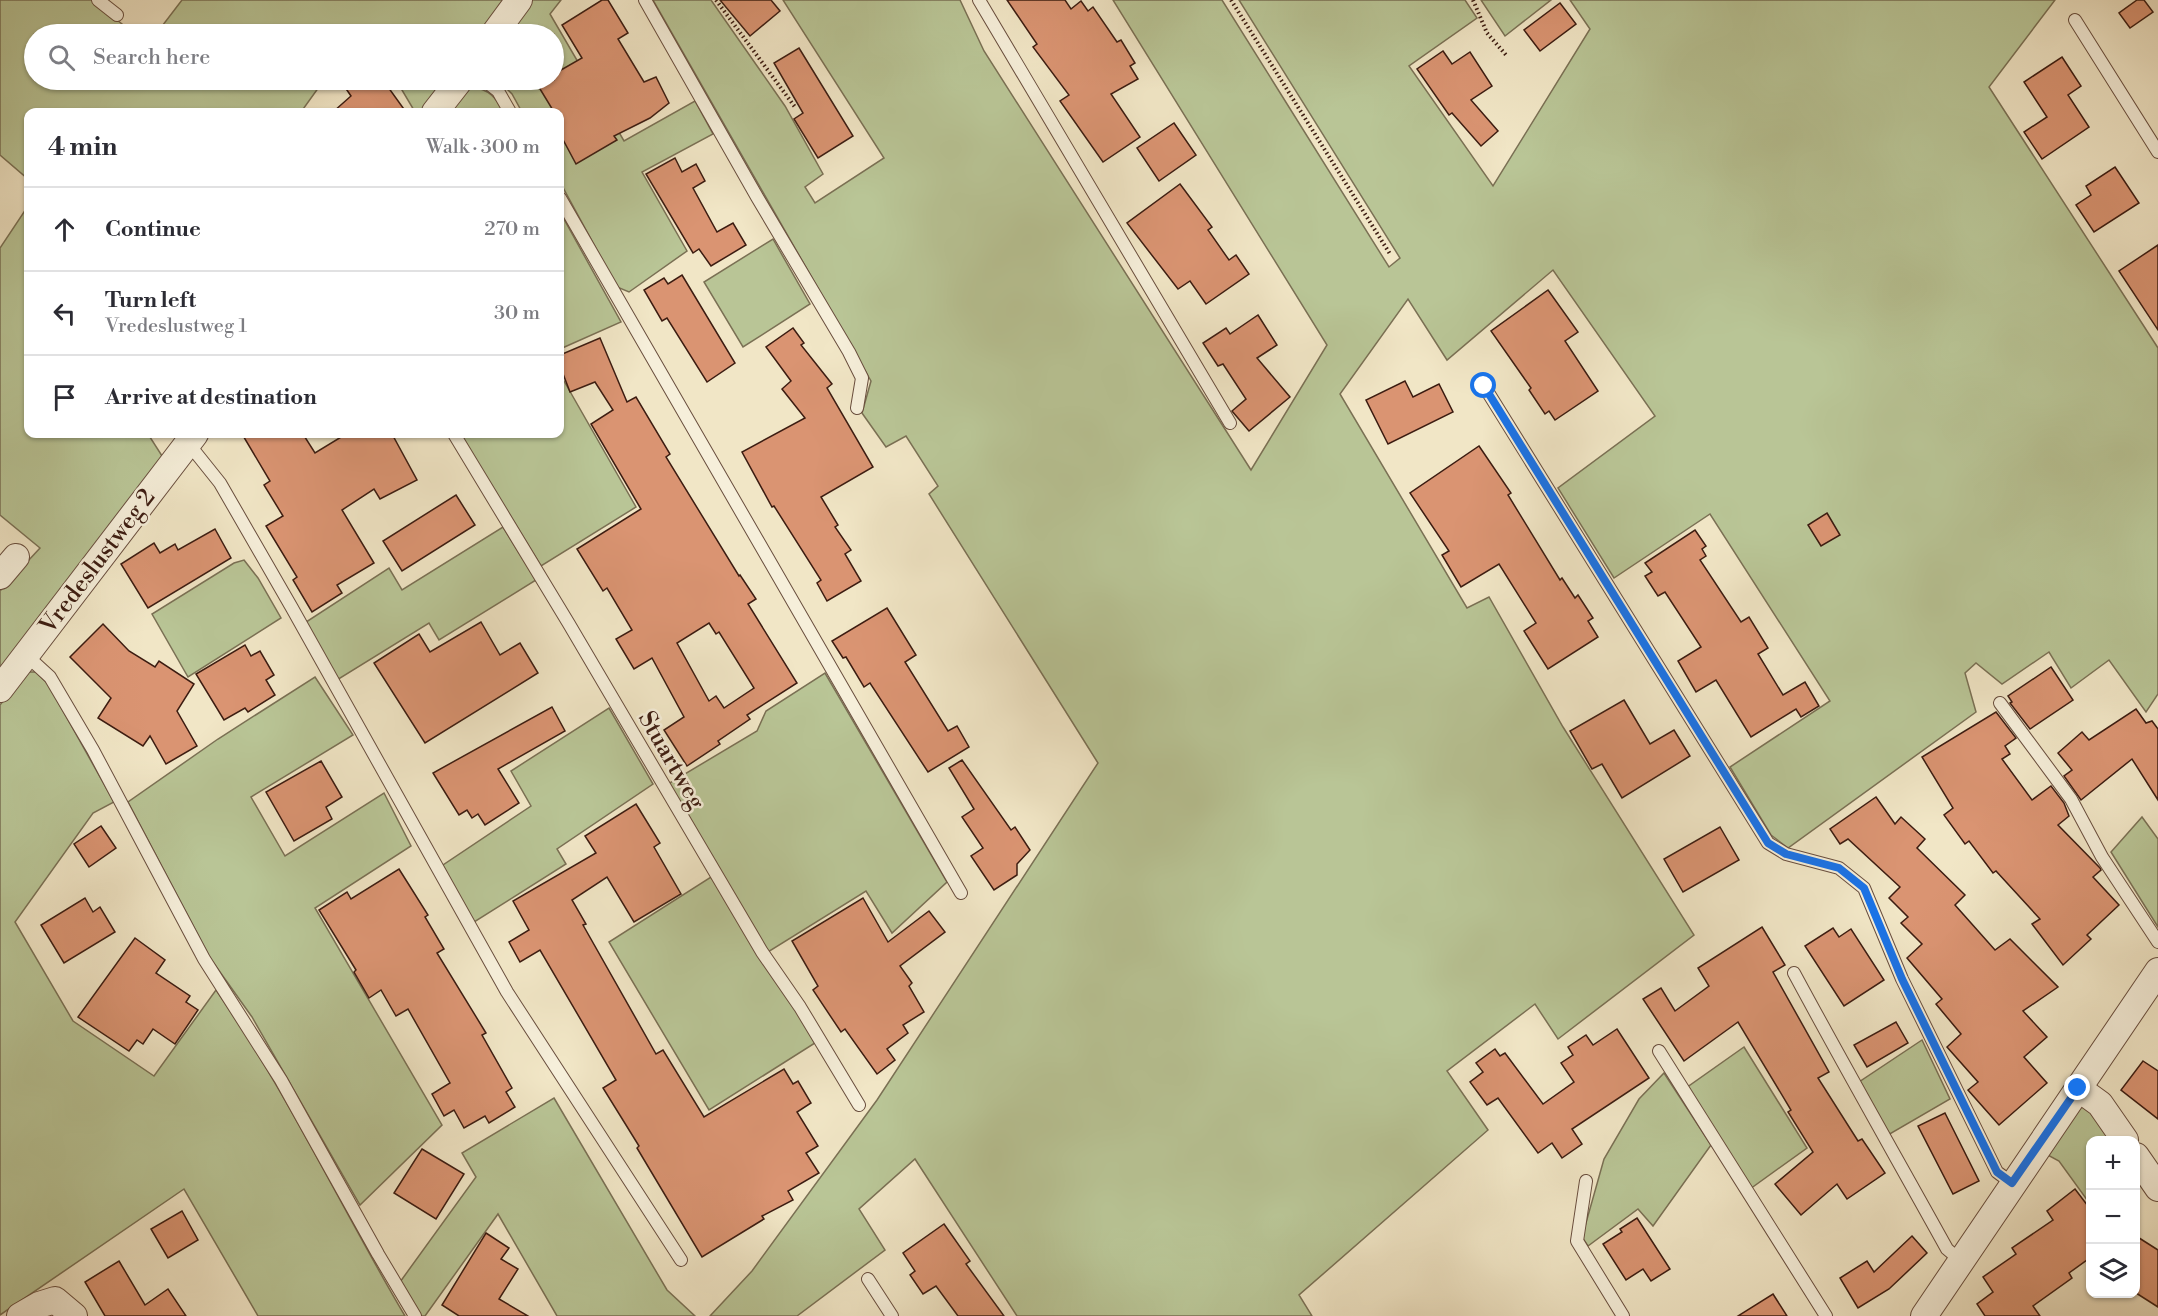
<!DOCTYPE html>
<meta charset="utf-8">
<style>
body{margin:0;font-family:"Libre Bodoni",serif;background:#f7f7f7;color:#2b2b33}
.controls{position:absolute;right:18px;bottom:18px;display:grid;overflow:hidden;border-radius:12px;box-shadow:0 2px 4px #0004}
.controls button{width:54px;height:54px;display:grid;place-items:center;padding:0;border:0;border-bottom:2px solid #e1e1e2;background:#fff;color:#2b2b33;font:30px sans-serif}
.stop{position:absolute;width:18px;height:18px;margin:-14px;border:4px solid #1a73e8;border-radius:50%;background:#fff}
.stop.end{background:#1a73e8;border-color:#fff;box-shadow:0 2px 6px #0008}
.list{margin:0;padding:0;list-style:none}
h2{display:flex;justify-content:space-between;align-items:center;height:78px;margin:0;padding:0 24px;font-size:26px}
h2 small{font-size:20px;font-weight:400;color:#7c7c81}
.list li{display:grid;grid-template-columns:39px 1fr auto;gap:18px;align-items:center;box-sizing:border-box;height:84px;padding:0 24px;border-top:2px solid #e1e1e2}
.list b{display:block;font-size:22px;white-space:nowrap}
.list p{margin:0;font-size:20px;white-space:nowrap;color:#7c7c81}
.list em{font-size:20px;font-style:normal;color:#7c7c81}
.icon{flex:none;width:33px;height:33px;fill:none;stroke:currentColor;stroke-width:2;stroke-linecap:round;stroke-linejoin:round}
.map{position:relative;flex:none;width:2158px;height:1316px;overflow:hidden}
.search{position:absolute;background:#fff;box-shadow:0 2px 4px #0004;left:24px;top:24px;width:540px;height:66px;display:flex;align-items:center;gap:15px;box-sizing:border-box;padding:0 21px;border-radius:33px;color:#7c7c81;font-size:22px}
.panel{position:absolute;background:#fff;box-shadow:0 2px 4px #0004;left:24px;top:108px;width:540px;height:330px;border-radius:12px}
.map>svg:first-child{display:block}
.green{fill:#b9c596;stroke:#7a7054;stroke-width:1.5}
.building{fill:#da9472;stroke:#3c1c11;stroke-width:1.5;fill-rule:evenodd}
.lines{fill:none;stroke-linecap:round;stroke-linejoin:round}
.lane-casing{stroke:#694e3e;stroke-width:14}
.street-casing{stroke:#694e3e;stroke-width:28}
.path{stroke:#3c1c11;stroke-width:4;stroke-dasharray:1.5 3;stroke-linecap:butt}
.lane{stroke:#f6efda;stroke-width:12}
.street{stroke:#f6efda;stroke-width:26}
.route{stroke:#1a73e8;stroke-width:8}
.labels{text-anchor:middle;stroke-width:5;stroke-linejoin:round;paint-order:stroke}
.street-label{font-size:24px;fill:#3c1c11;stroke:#f6efda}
</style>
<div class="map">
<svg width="2158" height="1316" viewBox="0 0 2158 1316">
<rect width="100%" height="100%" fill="#f1e6c6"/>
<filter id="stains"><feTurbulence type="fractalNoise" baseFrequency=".00333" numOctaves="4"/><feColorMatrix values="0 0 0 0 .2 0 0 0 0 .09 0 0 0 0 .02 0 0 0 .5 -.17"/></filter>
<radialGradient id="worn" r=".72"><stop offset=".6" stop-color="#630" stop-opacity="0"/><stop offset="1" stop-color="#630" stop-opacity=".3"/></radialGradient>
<g class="green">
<path d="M0 0H93L134 34H34V80H324L301 112H28V179L0 155Z"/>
<path d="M182 0H511L485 34H156Z"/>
<path d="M530 0H561L550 14 624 141 695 101 713 134 642 172 687 251 629 292 617 287 560 182V112H522L512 94 498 80H554V34H502Z"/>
<path d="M653 0H711L785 106 823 174 805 187 815 203 884 158 783 0H960L984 51 1251 470 1327 345 1113 0H1222L1389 267 1400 258 1239 0H1465L1477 18 1409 66 1493 186 1590 29 1570 0H2055L1989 87 2158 348V694L2146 712 2109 660 2071 688 2049 652 2002 684 1976 663 1965 673 1976 712 1788 848 1771 835 1730 767 1830 701 1710 514 1614 578 1558 488 1655 416 1553 270 1447 360 1408 299 1340 394 1467 608 1489 597 1563 727 1694 935 1558 1039 1535 1004 1447 1071 1488 1130 1299 1295 1312 1316H1017L915 1159 859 1209 885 1250 797 1316H710L752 1271 877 1100 1098 763 929 494 938 486 906 436 886 447 862 413 871 381Z"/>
<path d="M1481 0H1551L1505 36Z"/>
<path d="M396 80H452L428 112H415Z"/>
<path d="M472 87C489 89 496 98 504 112H445L463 90Z"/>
<path d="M28 206V434H148L164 459 0 674V591L40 548 0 515V248Z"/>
<path d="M560 212 621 322 560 349Z"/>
<path d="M773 239 810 304 743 347 704 282Z"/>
<path d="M560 374 636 507 541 566 460 434H560Z"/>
<path d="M503 527 536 580 439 640 429 623 337 680 303 624 389 568 402 590Z"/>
<path d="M244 560 258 578 281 618 188 677 152 614 234 563Z"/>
<path d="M25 672H36L48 684 114 802 93 813 15 922 73 1021 154 1076 216 990C288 1093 341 1208 405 1316H258L184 1189 0 1315V705Z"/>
<path d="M825 673 947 882 892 933 866 891 768 952 668 784 757 731 766 711Z"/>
<path d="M315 677 353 735 251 797 285 856 384 793 411 846 315 908 442 1125 360 1205 252 1017 210 958 128 802 218 739Z"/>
<path d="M609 708 653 784 557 849 566 864 471 924 440 867 531 806 511 771Z"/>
<path d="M2142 817 2158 839V927L2111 852Z"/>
<path d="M711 877 793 1005 815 1043 709 1110 609 942Z"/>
<path d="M1922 1040 1950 1099 1888 1135 1859 1082Z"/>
<path d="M1744 1047 1807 1148 1750 1189 1686 1088Z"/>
<path d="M1664 1073 1711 1145 1653 1226 1638 1209 1588 1246 1582 1237 1604 1159 1639 1099Z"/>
<path d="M554 1098 667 1290 695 1316H557L498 1214 425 1316H420L400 1282 476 1177 462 1153Z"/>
<path d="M2085 1105 2117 1140H2090V1204L2059 1161 2044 1153 2071 1110Z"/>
</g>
<g class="building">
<path d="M602 0H608L628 33 618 39 644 82 656 77 669 103 650 118 614 136 617 140 576 164 560 134V112H554L537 84 545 80H554V74L582 58 562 25Z"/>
<path d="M720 0H771L780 11 750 36Z"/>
<path d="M1007 0H1065L1071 9 1081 1 1088 11 1093 7 1117 42 1121 40 1135 63 1130 66 1138 79 1111 94 1140 137 1103 162 1060 101 1069 95 1033 47 1037 44Z"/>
<path d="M2137 0H2144L2153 12 2130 28 2119 13Z"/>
<path d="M1560 3 1576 24 1540 51 1524 30Z"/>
<path d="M799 48 853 136 818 158 794 119 803 113 774 63Z"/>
<path d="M1443 51 1452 64 1470 52 1492 86 1471 100 1498 131 1481 146 1452 113 1449 115 1417 69Z"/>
<path d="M2062 57 2081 86 2068 95 2089 127 2042 159 2024 132 2047 117 2024 82Z"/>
<path d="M340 80H383L406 112H333L351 96Z"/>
<path d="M1174 123 1196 155 1159 181 1137 148Z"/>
<path d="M675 158 682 172 696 164 705 181 693 188 717 232 733 223 746 245 711 266 699 249 693 253 646 174Z"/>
<path d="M2115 167 2139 203 2094 232 2076 205 2091 195 2086 186Z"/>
<path d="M1180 184 1212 227 1208 230 1229 260 1236 255 1249 274 1206 304 1190 281 1178 289 1127 223Z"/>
<path d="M2158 245V330L2119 271Z"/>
<path d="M682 275 735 363 707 382 667 318 662 321 644 290 664 278 668 284Z"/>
<path d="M1548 290 1578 332 1565 341 1598 391 1555 420 1549 411 1545 414 1529 390 1531 388 1491 331Z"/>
<path d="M1258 315 1277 345 1257 358 1290 397 1249 431 1232 411 1246 399 1223 364 1218 366 1203 343 1226 328 1230 334Z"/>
<path d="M793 328 804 343 801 345 832 384 827 388 873 467 821 497 838 525 835 527 851 550 845 554 861 581 827 601 817 583 821 580 774 506 772 507 742 452 805 418 782 389 791 381 766 347Z"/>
<path d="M600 338 627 402 636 397 670 454 666 457 739 576 740 575 756 599 748 604 797 683 747 715 750 719 718 741 720 744 687 766 664 730 684 717 652 658 634 669 616 639 632 630 607 588 603 591 577 549 641 509 591 424 613 410 595 382 570 392 560 366V355ZM709 623 716 634 719 632 754 688 724 708 716 696 709 701 677 643Z"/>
<path d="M1405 381 1413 397 1439 384 1453 412 1388 444 1366 400Z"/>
<path d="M242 434H303L315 453 346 434H392L417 480 380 499 374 489 342 510 374 563 337 585 342 593 312 612 293 580 297 577 266 526 283 516 264 485 270 481Z"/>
<path d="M1479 446 1511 493 1508 495 1560 580 1562 578 1575 598 1578 595 1593 618 1588 621 1598 637 1548 669 1524 631 1536 623 1499 564 1461 587 1442 555 1449 551 1410 493Z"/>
<path d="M456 495 475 525 402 571 383 541Z"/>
<path d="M1827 513 1840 535 1821 546 1808 525Z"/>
<path d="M215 529 231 558 148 608 121 564 154 543 160 553 175 544 178 550Z"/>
<path d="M1695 530 1706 546 1702 549 1706 556 1700 560 1741 622 1749 617 1768 648 1758 654 1783 695 1805 682 1819 706 1801 717 1796 709 1751 737 1716 680 1696 692 1678 661 1701 647 1665 592 1658 596 1645 576 1652 572 1645 563Z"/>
<path d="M887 608 916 655 905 662 948 731 957 726 969 747 928 772 870 683 864 687 846 657 843 658 832 641Z"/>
<path d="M481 622 500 655 520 643 538 673 425 743 374 663 419 634 430 652Z"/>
<path d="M103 624 129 651 155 667 159 661 194 684 177 711 197 746 166 764 150 736 143 746 98 718 111 698 70 657Z"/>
<path d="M245 645 251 656 260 651 274 675 266 680 275 695 248 712 245 708 224 720 196 674Z"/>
<path d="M2051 667 2073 700 2030 729 2010 703 2012 702 2008 696Z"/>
<path d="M1624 700 1650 744 1674 730 1690 756 1622 798 1602 764 1592 769 1570 731Z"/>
<path d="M552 707 565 731 498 769 519 803 485 825 478 814 472 818 467 810 459 815 433 773Z"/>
<path d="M2136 709 2146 723 2152 721 2158 729V800L2132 759 2081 800 2064 776 2072 770 2058 753 2082 732 2089 740Z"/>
<path d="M1996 712 2016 738 2005 746 2010 754 2002 759 2032 800 2051 786 2064 803 2069 816 2058 825 2100 868 2101 870 2093 877 2119 905 2087 935 2091 939 2063 965 2032 924 2040 919 1996 871 1993 873 1969 841 1965 844 1944 815 1953 808 1922 757Z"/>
<path d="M962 760 1011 830 1015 827 1030 850 1017 864V875L994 890 971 856 983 848 962 817 974 809 949 768Z"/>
<path d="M321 761 342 797 326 807 332 819 294 841 266 792Z"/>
<path d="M1876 797 1895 824 1901 817 1925 839 1917 848 1965 895 1955 905 1995 950 2010 939 2058 987 2023 1011 2047 1037 2024 1057 2047 1083 1999 1125 1968 1090 1978 1082 1947 1047 1961 1034 1936 1004 1942 999 1907 958 1922 944 1901 923 1908 917 1889 898 1900 887 1848 839 1840 844 1830 829Z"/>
<path d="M636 804 660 843 654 847 681 894 634 922 607 877 572 900 586 924 583 925 656 1054 663 1050 704 1117 784 1069 793 1084 798 1081 811 1103 797 1112 818 1146 806 1153 819 1173 788 1191 793 1200 762 1216 764 1219 702 1257 637 1148 639 1146 603 1088 616 1080 540 950 520 962 509 942 529 930 513 901 596 853 585 836Z"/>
<path d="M101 826 116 848 89 867 74 844Z"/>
<path d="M1720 827 1739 860 1683 892 1664 859Z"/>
<path d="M399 869 428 915 425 917 444 949 437 953 486 1033 482 1035 512 1088 506 1092 515 1107 489 1123 485 1116 464 1128 454 1110 444 1116 432 1094 450 1083 408 1009 396 1016 381 990 369 998 354 972 356 970 319 910 347 892 351 899Z"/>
<path d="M85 898 93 912 100 907 115 932 64 963 41 925Z"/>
<path d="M863 898 888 942 929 911 945 932 900 966 912 983 909 986 924 1012 903 1025 908 1033 887 1049 895 1060 877 1074 845 1029 841 1032 813 990 818 986 792 941Z"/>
<path d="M1762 927 1785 965 1773 972 1829 1072 1818 1078 1858 1141 1862 1139 1885 1173 1847 1199 1837 1184 1801 1215 1775 1184 1813 1152 1788 1112 1791 1110 1738 1022 1684 1061 1643 999 1661 988 1675 1011 1709 986 1698 968Z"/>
<path d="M1833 928 1839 937 1851 929 1884 980 1844 1006 1805 946Z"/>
<path d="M135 938 165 960 156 973 190 996 186 1002 198 1010 175 1044 153 1029 143 1044 137 1040 129 1051 78 1017Z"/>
<path d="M1896 1022 1908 1043 1867 1067 1854 1045Z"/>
<path d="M1617 1029 1649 1078 1572 1129 1582 1144 1562 1158 1552 1143 1538 1153 1498 1098 1487 1105 1470 1082 1483 1072 1476 1063 1495 1049 1500 1056 1505 1053 1543 1104 1574 1082 1561 1063 1573 1055 1568 1047 1586 1035 1593 1045Z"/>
<path d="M2143 1061 2158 1071V1119L2121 1090Z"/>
<path d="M1945 1113 1979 1181 1953 1194 1918 1126Z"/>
<path d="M422 1149 464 1174 436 1219 394 1193Z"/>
<path d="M2075 1189 2091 1210V1257L2069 1273 2072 1278 2033 1306 2040 1316H1985L1977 1304 1993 1292 1983 1277 2016 1254 2012 1248 2053 1220 2047 1211Z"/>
<path d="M182 1211 198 1240 168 1258 151 1229Z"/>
<path d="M1637 1218 1670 1269 1651 1281 1643 1269 1626 1280 1603 1244 1622 1232 1620 1229Z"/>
<path d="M944 1224 970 1261 966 1264 1004 1316H958L936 1286 923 1294 910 1275 915 1271 903 1253Z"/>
<path d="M486 1233 509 1248 501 1259 518 1269 499 1299 528 1316H459L442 1305Z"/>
<path d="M1912 1236 1927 1253 1889 1289 1858 1308 1840 1278 1867 1261 1874 1272Z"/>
<path d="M2136 1236 2158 1250V1307L2136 1293Z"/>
<path d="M119 1261 145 1305 168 1289 186 1316H105L85 1282Z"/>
<path d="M1773 1294 1787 1316H1738Z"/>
</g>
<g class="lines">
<defs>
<g id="lane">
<path d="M98 0 117 15"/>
<path d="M645 0 757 197 849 352 862 378 857 408"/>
<path d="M979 0 1230 423"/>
<path d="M2075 20 2158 152"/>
<path d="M484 80 498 91 510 112"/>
<path d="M560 198 961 893"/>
<path d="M1484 386 1768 843 1786 854 1839 868 1864 888 1902 979 1997 1172 2012 1183"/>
<path d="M454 434 569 624 762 952 800 1007 859 1105"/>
<path d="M188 443 220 483 292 608 507 992 681 1260"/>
<path d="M26 655 50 677 93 750 204 959 281 1080 378 1254 415 1316"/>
<path d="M2000 703 2071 799 2102 857 2158 942"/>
<path d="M1794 973C1844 1066 1896 1157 1947 1249L1960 1260"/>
<path d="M1659 1051 1826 1316"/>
<path d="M1586 1181 1577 1241 1623 1316"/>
<path d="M868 1279 892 1316"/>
</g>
<g id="street">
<path d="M494 34 519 0"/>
<path d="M435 112 460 80"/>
<path d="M0 576 16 557"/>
<path d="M0 689 195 434"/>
<path d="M2078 1088 2100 1104 2125 1140"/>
<path d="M2136 1156 2158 1188"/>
<path d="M20 1316 39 1305 55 1300 74 1316"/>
<path d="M1924 1316 2158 971"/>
</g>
</defs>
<use href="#lane" class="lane-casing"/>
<use href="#street" class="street-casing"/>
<g class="path">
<path d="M716 0 795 107"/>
<path d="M1231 0 1390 254"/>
<path d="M1473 0 1487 33 1506 55"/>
</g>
<use href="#lane" class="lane"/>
<use href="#street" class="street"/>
</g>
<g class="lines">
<path class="route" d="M1484 386 1768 843 1786 854 1839 868 1864 888 1902 979 1997 1172 2012 1183 2078 1088"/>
</g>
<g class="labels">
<g class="street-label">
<text transform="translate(97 561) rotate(-53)" y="8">Vredeslustweg 2</text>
<text transform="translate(672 760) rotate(60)" y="8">Stuartweg</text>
</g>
</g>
<rect width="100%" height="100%" filter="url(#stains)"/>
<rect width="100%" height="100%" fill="url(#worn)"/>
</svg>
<div class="controls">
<button>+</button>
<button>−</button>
<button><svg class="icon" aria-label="layers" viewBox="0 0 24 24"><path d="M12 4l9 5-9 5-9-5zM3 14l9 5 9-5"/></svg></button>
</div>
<div class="stop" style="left:1484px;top:386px"></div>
<div class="stop end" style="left:2078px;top:1088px"></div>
<div class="search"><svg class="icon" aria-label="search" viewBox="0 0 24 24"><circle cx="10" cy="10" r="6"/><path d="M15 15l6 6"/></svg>Search here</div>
<section class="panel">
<h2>4 min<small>Walk · 300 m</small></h2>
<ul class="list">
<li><svg class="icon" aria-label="ahead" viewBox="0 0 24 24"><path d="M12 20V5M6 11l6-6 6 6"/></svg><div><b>Continue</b></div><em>270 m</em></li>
<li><svg class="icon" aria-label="left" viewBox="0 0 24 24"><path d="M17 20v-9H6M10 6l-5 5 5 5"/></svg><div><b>Turn left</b><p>Vredeslustweg 1</p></div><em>30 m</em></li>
<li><svg class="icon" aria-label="arrive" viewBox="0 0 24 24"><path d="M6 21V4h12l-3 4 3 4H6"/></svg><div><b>Arrive at destination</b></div></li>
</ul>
</section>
</div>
